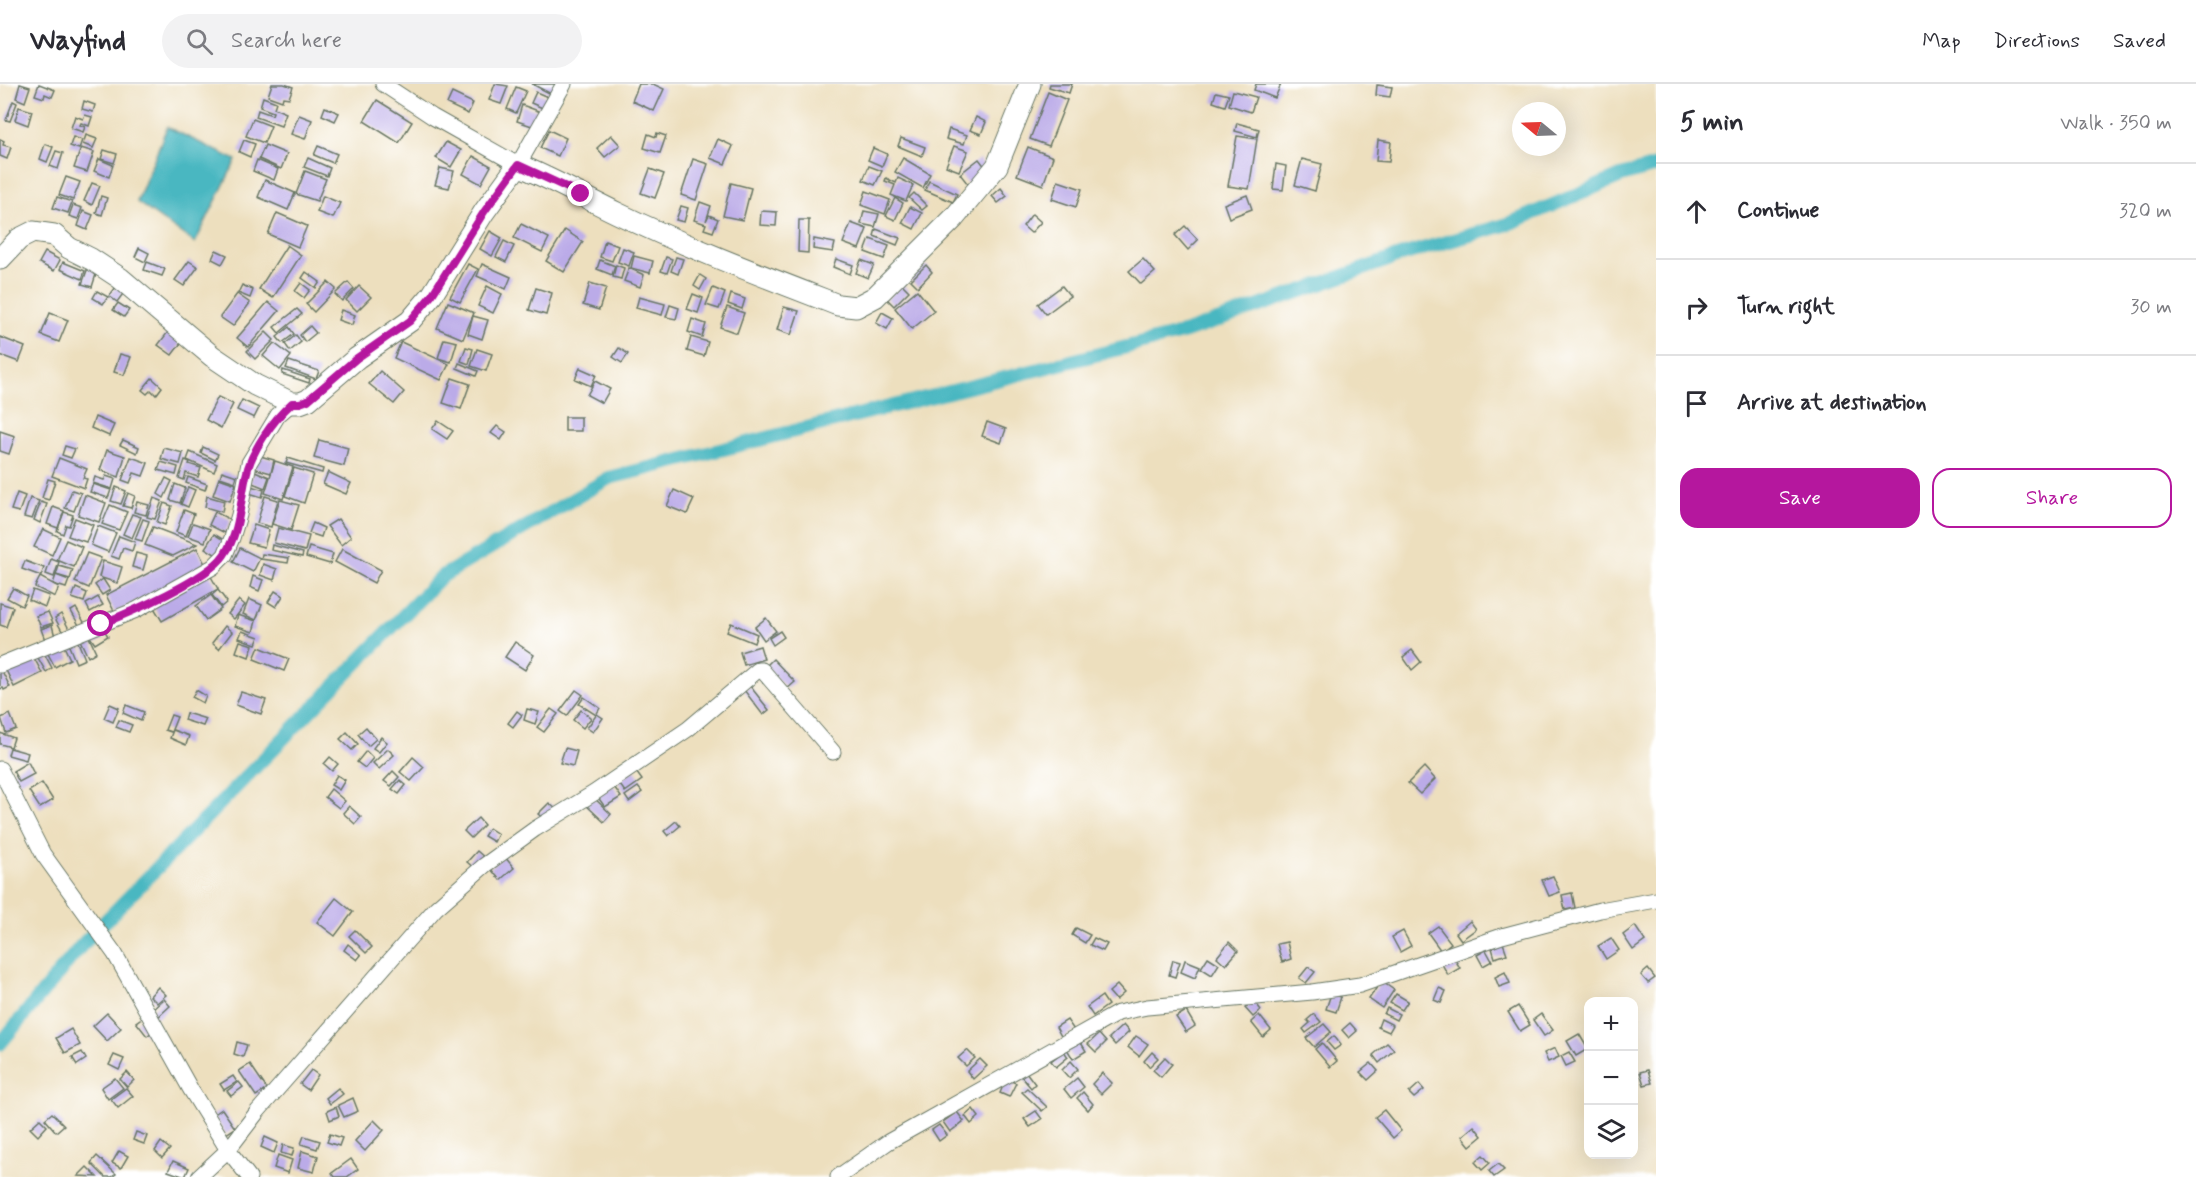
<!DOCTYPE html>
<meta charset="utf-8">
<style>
body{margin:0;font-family:Mynerve,sans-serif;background:#f2f2f3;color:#2b2b33}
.controls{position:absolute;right:18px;bottom:18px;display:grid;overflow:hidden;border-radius:12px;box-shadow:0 6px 24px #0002}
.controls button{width:54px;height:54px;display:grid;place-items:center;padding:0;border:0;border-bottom:2px solid #e1e1e2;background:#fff;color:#2b2b33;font:30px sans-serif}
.compass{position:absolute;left:1512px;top:18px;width:54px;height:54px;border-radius:50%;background:#fff;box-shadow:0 6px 24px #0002;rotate:289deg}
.stop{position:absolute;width:18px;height:18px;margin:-14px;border:4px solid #b5179e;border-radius:50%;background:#fff}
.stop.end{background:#b5179e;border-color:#fff;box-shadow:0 2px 6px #0008}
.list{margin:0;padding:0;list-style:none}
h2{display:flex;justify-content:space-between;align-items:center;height:78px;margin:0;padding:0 24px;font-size:26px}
h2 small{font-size:20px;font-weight:400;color:#7c7c81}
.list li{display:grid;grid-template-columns:39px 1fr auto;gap:18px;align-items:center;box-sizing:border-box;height:96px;padding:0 24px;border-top:2px solid #e1e1e2}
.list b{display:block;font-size:22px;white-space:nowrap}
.list em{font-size:20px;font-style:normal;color:#7c7c81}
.actions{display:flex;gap:12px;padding:18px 24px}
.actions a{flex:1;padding:14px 0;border:2px solid #b5179e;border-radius:18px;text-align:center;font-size:21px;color:#b5179e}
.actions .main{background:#b5179e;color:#fff}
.icon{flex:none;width:33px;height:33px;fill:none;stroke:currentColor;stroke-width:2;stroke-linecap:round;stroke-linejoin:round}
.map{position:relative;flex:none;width:1656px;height:1093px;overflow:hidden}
header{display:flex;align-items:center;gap:36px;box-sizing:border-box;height:84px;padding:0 30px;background:#fff;border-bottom:2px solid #e1e1e2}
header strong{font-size:28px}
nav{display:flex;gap:33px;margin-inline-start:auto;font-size:21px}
.search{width:420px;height:54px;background:#f2f2f3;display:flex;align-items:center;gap:15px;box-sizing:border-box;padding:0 21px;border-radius:33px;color:#7c7c81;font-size:22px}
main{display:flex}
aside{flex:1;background:#fff}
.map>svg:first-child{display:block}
.water{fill:#48b7c1;stroke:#347a7a;stroke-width:1.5}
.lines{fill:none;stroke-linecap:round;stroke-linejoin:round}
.canal{stroke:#48b7c1;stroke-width:14}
.building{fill:#bbabe8}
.street-casing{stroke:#677664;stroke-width:17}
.secondary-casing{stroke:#677664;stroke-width:23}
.street{stroke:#fff;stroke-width:15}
.secondary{stroke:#fff;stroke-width:21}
.route{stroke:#b5179e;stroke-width:8}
</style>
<header>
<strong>Wayfind</strong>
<div class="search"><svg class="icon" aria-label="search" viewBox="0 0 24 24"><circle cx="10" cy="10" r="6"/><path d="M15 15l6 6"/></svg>Search here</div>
<nav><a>Map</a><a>Directions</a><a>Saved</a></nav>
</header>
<main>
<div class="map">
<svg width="1656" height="1093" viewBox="0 0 1656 1093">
<rect width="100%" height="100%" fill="#fff"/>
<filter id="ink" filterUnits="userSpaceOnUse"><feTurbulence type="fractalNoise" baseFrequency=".0167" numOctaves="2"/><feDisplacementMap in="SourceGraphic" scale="12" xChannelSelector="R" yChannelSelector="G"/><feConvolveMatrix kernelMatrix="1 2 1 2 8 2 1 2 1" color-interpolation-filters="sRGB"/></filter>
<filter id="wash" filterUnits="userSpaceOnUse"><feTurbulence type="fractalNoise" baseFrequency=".008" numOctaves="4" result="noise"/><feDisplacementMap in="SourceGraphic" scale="24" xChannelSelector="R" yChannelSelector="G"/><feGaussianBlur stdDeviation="1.35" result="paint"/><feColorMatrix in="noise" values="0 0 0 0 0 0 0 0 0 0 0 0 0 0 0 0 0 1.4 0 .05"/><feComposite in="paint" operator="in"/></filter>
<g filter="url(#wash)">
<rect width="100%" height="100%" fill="#eddfbe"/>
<path class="water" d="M167 43 236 76 195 159 137 118Z"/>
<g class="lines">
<path class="canal" d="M0 960 81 862 441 493 609 394 1186 248 1405 170 1508 140 1621 92 1656 82"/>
</g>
<g id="blocks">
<g class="building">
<path d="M20 0 30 3 25 18 16 14Z"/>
<path d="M39 0 55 6 52 13 45 10 44 14 35 11Z"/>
<path d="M272 0H284L293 3 289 14 283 13 282 17 268 12Z"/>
<path d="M495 0 508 2 501 20 489 16Z"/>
<path d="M532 0H561L555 12Z"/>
<path d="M639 0H653L664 5 654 27 632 17Z"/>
<path d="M1050 0H1072L1069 9 1049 3Z"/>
<path d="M1256 0H1281L1275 14 1254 6Z"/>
<path d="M1377 1 1392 3 1390 13 1376 11Z"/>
<path d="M516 3 526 7 516 29 507 25Z"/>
<path d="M1233 7 1256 13 1251 28 1229 21Z"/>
<path d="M536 8 550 14 545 25 531 19Z"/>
<path d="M1048 8 1067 16 1049 62 1030 55Z"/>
<path d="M1216 8 1229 11 1225 22 1213 18Z"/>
<path d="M452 9 473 19 468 30 447 20Z"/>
<path d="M263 13 276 18 274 24 286 29 281 42 256 33 258 26 272 31 273 28 260 23Z"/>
<path d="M377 16 412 38 399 59 364 37Z"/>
<path d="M13 17 17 19 10 37 6 36Z"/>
<path d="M84 17 95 21 93 28 82 25Z"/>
<path d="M522 21 541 28 535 43 517 37Z"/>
<path d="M19 23 32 27 28 41 15 36Z"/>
<path d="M325 23 339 29 335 37 322 31Z"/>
<path d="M85 31 92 33 89 42 81 39 80 41 85 43 83 48 71 44 75 32 83 35Z"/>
<path d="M299 31 312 36 305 55 291 50Z"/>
<path d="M976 33 986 38 981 50 970 46Z"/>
<path d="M253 35 271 42 264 59 246 52Z"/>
<path d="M1237 39 1259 45 1257 53 1235 47Z"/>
<path d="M949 45 967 51 964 60 946 55Z"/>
<path d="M549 46 566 54 558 72 540 64Z"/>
<path d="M657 49 666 52 660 69 644 64 648 50 656 53Z"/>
<path d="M86 51 97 55 93 64 83 60Z"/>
<path d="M611 51 620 61 605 73 597 64Z"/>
<path d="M1237 52 1257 55 1249 105 1228 102Z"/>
<path d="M73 53 82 56 79 65 70 62Z"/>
<path d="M901 54 925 63 922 72 898 62Z"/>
<path d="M0 55 4 57 3 61 11 63 7 75 0 72Z"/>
<path d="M718 55 733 62 725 80 710 74Z"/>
<path d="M244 56 255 60 250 73 239 68Z"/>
<path d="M1378 56 1391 58 1389 78 1376 77Z"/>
<path d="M446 58 461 66 451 83 436 74Z"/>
<path d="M45 60 53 63 47 78 40 75Z"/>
<path d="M265 61 287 70 281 85 259 75Z"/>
<path d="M318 62 337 70 333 79 314 71Z"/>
<path d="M954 62 968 67 959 87 946 82Z"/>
<path d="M1028 63 1053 73 1043 101 1017 91Z"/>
<path d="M81 64 94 68 87 88 74 84Z"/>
<path d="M873 64 887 70 882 82 868 76Z"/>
<path d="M104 66 117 70 114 79 101 75Z"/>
<path d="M56 67 63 69 58 85 50 82Z"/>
<path d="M473 72 491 82 481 100 463 90Z"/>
<path d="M308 74 330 84 327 92 304 83Z"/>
<path d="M903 74 930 90 923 104 895 88Z"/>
<path d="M99 75 113 81 109 93 94 87Z"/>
<path d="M693 75 708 80 696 116 681 111Z"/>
<path d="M979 75 990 89 971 104 960 90Z"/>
<path d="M1302 75 1322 80 1315 107 1295 101Z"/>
<path d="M257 76 278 85 274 96 253 87Z"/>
<path d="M1276 80 1286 82 1283 106 1273 105Z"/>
<path d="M869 82 882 87 875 101 863 96Z"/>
<path d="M440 84 454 87 449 104 435 101Z"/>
<path d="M650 85 664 90 655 114 641 109Z"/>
<path d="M305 87 326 95 317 117 296 110Z"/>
<path d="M66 93 80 98 73 116 59 111Z"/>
<path d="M886 94 896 99 898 94 913 101 906 117 891 111 895 101 885 97Z"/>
<path d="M265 96 295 109 288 126 258 113Z"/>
<path d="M929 97 957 110 953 118 925 106Z"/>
<path d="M1058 97 1082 105 1076 123 1052 115Z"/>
<path d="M92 99 100 102 92 121 84 117Z"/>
<path d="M731 99 751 104 743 136 723 132Z"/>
<path d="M1001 104 1007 112 998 119 992 112Z"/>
<path d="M866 107 890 116 885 130 861 121Z"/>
<path d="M914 109 927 122 922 126 909 114Z"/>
<path d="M1247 111 1252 125 1229 134 1224 120Z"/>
<path d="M101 112 107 114 102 131 96 129Z"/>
<path d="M323 112 340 119 333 134 317 128Z"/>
<path d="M57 113 72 118 68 129 53 124Z"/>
<path d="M895 114 903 119 895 136 886 132Z"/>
<path d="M700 118 711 122 706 137 709 131 718 135 713 148 704 145 706 140 694 136Z"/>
<path d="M73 121 82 124 78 135 69 132Z"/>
<path d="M681 122 688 124 684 138 676 136Z"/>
<path d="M910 123 922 129 914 145 902 139Z"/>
<path d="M83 127 93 131 87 146 78 142Z"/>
<path d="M761 127 777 128 776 142 760 141Z"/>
<path d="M864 127 879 130 875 143 861 140Z"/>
<path d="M277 129 307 142 298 163 268 150Z"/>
<path d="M1032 130 1041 138 1031 149 1023 142Z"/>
<path d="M799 136H809L808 169 798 168Z"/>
<path d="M851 139 867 145 859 165 843 159Z"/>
<path d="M521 140 549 154 542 168 514 154Z"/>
<path d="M1185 142 1198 156 1188 166 1175 151Z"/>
<path d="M876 145 900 154 897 161 874 152Z"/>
<path d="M565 146 583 158 564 188 546 177Z"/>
<path d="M490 147 502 154 492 172 480 165Z"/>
<path d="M814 155 835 159 833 168 813 165Z"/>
<path d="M870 155 889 162 884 175 865 168Z"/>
<path d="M504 157 514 162 506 178 496 173Z"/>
<path d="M605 157 618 162 612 177 600 173Z"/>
<path d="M287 161 301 171 273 214 259 205Z"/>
<path d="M139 164 149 169 145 178 135 173Z"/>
<path d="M623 164 634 168 629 182 618 178Z"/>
<path d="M216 166 227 171 222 180 212 175Z"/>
<path d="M45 168 60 176 54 187 39 179Z"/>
<path d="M634 172 653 177 650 189 631 184Z"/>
<path d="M666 173 672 175 667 189 661 187Z"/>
<path d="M676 173 683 175 678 190 671 187Z"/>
<path d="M836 175 853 181 850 190 833 183Z"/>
<path d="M1143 175 1155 188 1141 200 1129 187Z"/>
<path d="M600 176 615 182 612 191 597 185Z"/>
<path d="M861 176 874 181 868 194 856 189Z"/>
<path d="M189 177 198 183 184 202 175 196Z"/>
<path d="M63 178 85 187 82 195 60 185Z"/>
<path d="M147 178 165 185 162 192 144 186Z"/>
<path d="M468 180 478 185 460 218 450 213Z"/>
<path d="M482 180 511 193 506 205 477 192Z"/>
<path d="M89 181 98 184 92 203 82 200Z"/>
<path d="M616 181 624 184 621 195 613 193Z"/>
<path d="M926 181 932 188 918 203 911 196Z"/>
<path d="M629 184 644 191 640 203 624 197Z"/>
<path d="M306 188 320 198 316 204 302 194Z"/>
<path d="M700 191 706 195 700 206 694 202Z"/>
<path d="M120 198 128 203 117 218 109 212Z"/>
<path d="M328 198 336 205 314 228 306 220Z"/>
<path d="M348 198 354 205 342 217 335 210Z"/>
<path d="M301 199 310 206 304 214 295 207Z"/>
<path d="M590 199 606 204 599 226 583 221Z"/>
<path d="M902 200 909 207 894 222 887 215Z"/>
<path d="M242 201 253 206 250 214 238 209Z"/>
<path d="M359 202 371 213 357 227 346 216Z"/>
<path d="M487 202 502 210 493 229 478 222Z"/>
<path d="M1062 202 1070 212 1046 230 1038 220Z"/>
<path d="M536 204 552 209 546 231 529 226Z"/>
<path d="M713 204 725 209 719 225 706 221Z"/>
<path d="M917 206 934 227 912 245 895 224Z"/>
<path d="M97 207 108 213 103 220 93 214Z"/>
<path d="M237 210 250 219 233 242 220 233Z"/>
<path d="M693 210 703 214 698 229 687 225Z"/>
<path d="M731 210 745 215 742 225 728 220Z"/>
<path d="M639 213 665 220 662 231 636 224Z"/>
<path d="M268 218 279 227 248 263 237 254Z"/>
<path d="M448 218 474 229 463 255 437 244Z"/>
<path d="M118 219 129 226 124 233 113 226Z"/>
<path d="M670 221 679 224 676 235 666 233Z"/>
<path d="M727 223 744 229 737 249 720 243Z"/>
<path d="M784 223 799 227 791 251 777 246Z"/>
<path d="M297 225 302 230 279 249 274 243Z"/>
<path d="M341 226 355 231 352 241 338 236Z"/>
<path d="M882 228 893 234 887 245 876 239Z"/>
<path d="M50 229 68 236 59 258 41 251Z"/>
<path d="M473 232 488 236 482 255 468 250Z"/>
<path d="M692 235 706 240 702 253 688 248Z"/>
<path d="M310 242 316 249 305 258 300 251Z"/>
<path d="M289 243 294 250 282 259 277 253Z"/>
<path d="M168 248 181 259 172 271 158 261Z"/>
<path d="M266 248 274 256 255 275 247 267Z"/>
<path d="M296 251 301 258 290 267 285 260Z"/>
<path d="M0 253 25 263 19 278 0 271Z"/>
<path d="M691 253 708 258 704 272 687 267Z"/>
<path d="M444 255 457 258 451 278 438 274Z"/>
<path d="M401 258 449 280 441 296 394 274Z"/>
<path d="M274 259 291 272 280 286 263 272Z"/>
<path d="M466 263 473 265 469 280 461 277Z"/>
<path d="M619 264 628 270 622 279 613 273Z"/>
<path d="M477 265 492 270 486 287 471 282Z"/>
<path d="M120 270 131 273 124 291 114 288Z"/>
<path d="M289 277 319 287 316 295 286 284Z"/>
<path d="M459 279 478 287 476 292 457 284Z"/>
<path d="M580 284 596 291 591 302 575 295Z"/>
<path d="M283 286 310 295 309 299 282 290Z"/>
<path d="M380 287 404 308 394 320 369 300Z"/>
<path d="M152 294 162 303 156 311 151 306 147 310 142 306Z"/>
<path d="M452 294 470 300 461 325 443 319Z"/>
<path d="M595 297 610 305 602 319 587 311Z"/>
<path d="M218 313 233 320 221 344 206 336Z"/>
<path d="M242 316 259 324 254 334 237 326Z"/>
<path d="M95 333 114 341 109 352 91 344Z"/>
<rect x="565" y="333" width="16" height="14"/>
<path d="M438 337 453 347 447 355 432 345Z"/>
<path d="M987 338 1006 345 1001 359 982 352Z"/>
<path d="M497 342 506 348 501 356 491 349Z"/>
<path d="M0 347 15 352 9 370 0 367Z"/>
<path d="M123 356 139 363 137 369 120 361Z"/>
<path d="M319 356 348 364 344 382 314 374Z"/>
<path d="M65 362 75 365 71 374 62 371Z"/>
<path d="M203 363 218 370 215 376 201 369Z"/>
<path d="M164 364 183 369 180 380 161 375Z"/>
<path d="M107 366 125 372 119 393 100 386Z"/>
<path d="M190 368 217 380 214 388 187 376Z"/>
<path d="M257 371 274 376 271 389 253 384Z"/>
<path d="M131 373 148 379 143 392 134 389 130 399 122 396Z"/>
<path d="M59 374 87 385 83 394 87 395 84 404 52 392Z"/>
<path d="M288 374 323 385 322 389 286 379Z"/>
<path d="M185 376 190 378 189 380 201 384 198 393 186 389 184 396 179 394Z"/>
<path d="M275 377 293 383 283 415 265 409Z"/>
<path d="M161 378 178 383 176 391 158 386Z"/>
<path d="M294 384 313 390 304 419 285 412Z"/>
<path d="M222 387 237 392 235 398 220 393Z"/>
<path d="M255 387 269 393 265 404 250 398Z"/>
<path d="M328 388 351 399 346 410 323 400Z"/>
<path d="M106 392 115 395 112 405 93 399 95 393 104 396Z"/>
<path d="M188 393 207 400 205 406 186 399Z"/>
<path d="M166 394 172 397 164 414 158 410Z"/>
<path d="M219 394 236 400 230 417 213 411Z"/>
<path d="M48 395 55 397 49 416 42 414Z"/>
<path d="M93 400 111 406 108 414 90 408Z"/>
<path d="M175 400 185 404 180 419 170 416Z"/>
<path d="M251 402 264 406 262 413 249 409Z"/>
<path d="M116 403 126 407 121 420 111 417Z"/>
<path d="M188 403 195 406 188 423 181 420Z"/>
<path d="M72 406 81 409 74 427 65 424Z"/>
<path d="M674 406 694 415 687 430 667 422Z"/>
<path d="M17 409 25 412 19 428 11 426Z"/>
<path d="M128 409 135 412 131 424 123 422Z"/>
<path d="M85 411 106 419 99 438 78 431Z"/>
<path d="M207 412 224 417 222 428 205 423Z"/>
<path d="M265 412 278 416 271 443 257 439Z"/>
<path d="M30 414 39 417 32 435 24 433Z"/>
<path d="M154 414 162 417 155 435 147 433Z"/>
<path d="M280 416 299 421 291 446 272 440Z"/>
<path d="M41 418 47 420 40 439 34 436Z"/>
<path d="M137 418 149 421 146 431 134 428Z"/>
<path d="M164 419 172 422 165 441 157 438Z"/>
<path d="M110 421 127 428 119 446 102 440Z"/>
<path d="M53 423 64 427 58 444 47 440Z"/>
<path d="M184 426 194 430 186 452 176 448Z"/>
<path d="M64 428 73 431 69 442 66 441 63 450 57 447Z"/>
<path d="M215 428 231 436 225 449 209 441Z"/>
<path d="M132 430 141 433 132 454 123 450Z"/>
<path d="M75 434 93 441 86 458 68 452Z"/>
<path d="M143 435 149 437 142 457 135 455Z"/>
<path d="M338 435 351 453 341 461 327 442Z"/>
<path d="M193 439 210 445 205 458 188 452Z"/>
<path d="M313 439 324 444 321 453 309 449Z"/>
<path d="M254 441 269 446 264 463 248 459Z"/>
<path d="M98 442 116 449 108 468 91 461Z"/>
<path d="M153 443 197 460 173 472 145 461Z"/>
<path d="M278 444 309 452 305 467 274 459Z"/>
<path d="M43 445 60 453 52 471 34 463Z"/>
<path d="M214 450 227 458 218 472 205 464Z"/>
<path d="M119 452 135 458 132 467 123 464 119 475 111 472Z"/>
<path d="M66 456 82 463 74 483 57 476Z"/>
<path d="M272 461 303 469 302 473 271 466Z"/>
<path d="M309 463 333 470 330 480 306 473Z"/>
<path d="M197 464 206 482 115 529 106 511Z"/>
<path d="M240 464 260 474 253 488 233 478Z"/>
<path d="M342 465 381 486 374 499 335 478Z"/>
<path d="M87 469 101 474 89 504 75 498Z"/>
<path d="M136 469 147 472 143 486 132 483Z"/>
<path d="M262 470 289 474 288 479 261 475Z"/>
<path d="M51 475 59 478 54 493 46 490Z"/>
<path d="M25 477 44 484 41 492 22 485Z"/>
<path d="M103 477 122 483 117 499 99 493Z"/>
<path d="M263 480 277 485 274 496 260 491Z"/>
<path d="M59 482 73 486 70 495 56 491Z"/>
<path d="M209 489 218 505 162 537 153 522Z"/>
<path d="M56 491 69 496 66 504 53 500 59 503 55 513 35 503 40 493 53 500Z"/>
<path d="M253 492 263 496 259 507 250 503Z"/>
<path d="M103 495 110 506 102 511 95 501Z"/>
<path d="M13 504 27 512 22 522 7 514Z"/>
<path d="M76 504 87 509 84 518 72 514Z"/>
<path d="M33 506 49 512 45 523 29 516Z"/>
<path d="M218 506 227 518 221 523 212 511Z"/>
<path d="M275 507 283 512 276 523 268 518Z"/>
<path d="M211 511 221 525 206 536 196 522Z"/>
<path d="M98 513 103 521 90 528 86 520Z"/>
<path d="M249 515 262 521 256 536 243 530Z"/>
<path d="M239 516 245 521 234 535 228 530Z"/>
<path d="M0 519 13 523 6 543 0 541Z"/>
<path d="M76 524 85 540 80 543 71 527Z"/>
<path d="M48 528 53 539 41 543 36 532Z"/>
<path d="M61 530 69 545 63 549 55 534Z"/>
<path d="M238 531 256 537 253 548 235 542Z"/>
<path d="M766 534 776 547 764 556 755 543Z"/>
<path d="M731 539 757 550 754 559 727 548Z"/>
<path d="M52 541 55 553 45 556 41 545Z"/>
<path d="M101 541 108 552 95 560 88 550Z"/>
<path d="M225 542 232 548 219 565 212 559Z"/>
<path d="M242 547 259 553 256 560 239 554Z"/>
<path d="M780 547 784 553 773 561 769 554Z"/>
<path d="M88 551 96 568 88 573 80 556Z"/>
<path d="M76 553 85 575 76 579 67 557Z"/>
<path d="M240 557 253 561 249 573 236 568Z"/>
<path d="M62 558 70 575 55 583 46 566Z"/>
<path d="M515 558 534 571 525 586 505 573Z"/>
<path d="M760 562 764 575 744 581 740 568Z"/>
<path d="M259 563 289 575 284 587 254 575Z"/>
<path d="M1412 566 1421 578 1412 586 1403 573Z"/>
<path d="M44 569 52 584 46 588 37 572Z"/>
<path d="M32 570 42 589 14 603 5 584Z"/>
<path d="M773 575 795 598 787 605 766 582Z"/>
<path d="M0 583 10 603 4 606 3 604 0 605Z"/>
<path d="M750 602 769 626 763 631 744 606Z"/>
<path d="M196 606 206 612 203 619 192 613Z"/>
<path d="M576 606 583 611 567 632 560 627Z"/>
<path d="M241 608 266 616 261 630 236 621Z"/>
<path d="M584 613 600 624 596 631 579 620Z"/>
<path d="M110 620 119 624 113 638 104 634Z"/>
<path d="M126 621 144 628 141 637 123 629Z"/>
<path d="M527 625 539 628 535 640 524 636Z"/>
<path d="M551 625 558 630 544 648 537 643Z"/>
<path d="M581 626 591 634 583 644 573 636Z"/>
<path d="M517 627 522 631 513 643 508 639Z"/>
<path d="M186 629 206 635 203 642 184 636Z"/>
<path d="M10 630 16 645 6 649 1 634Z"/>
<path d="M597 630 603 634 593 648 587 644Z"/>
<path d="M171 631 177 633 171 648 165 646Z"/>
<path d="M119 636 132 641 129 648 116 643Z"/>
<path d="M366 643 376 655 368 662 358 650Z"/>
<path d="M173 646 189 652 186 661 170 654Z"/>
<path d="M347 648 358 660 352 666 340 655Z"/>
<path d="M0 649 14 654 11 663 0 660Z"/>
<path d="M381 653 387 658 379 668 373 664Z"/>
<path d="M10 664 28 669 26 676 8 671Z"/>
<path d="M565 664 577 667 573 682 560 679Z"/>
<path d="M388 665 394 671 379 685 373 679Z"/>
<path d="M366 667 373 674 365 684 357 678Z"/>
<path d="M330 673 338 680 332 687 324 680Z"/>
<path d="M413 673 424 683 411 697 400 688Z"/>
<path d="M28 678 34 690 19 698 13 687Z"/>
<path d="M1424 683 1435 695 1420 710 1408 699Z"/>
<path d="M634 685 642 696 625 708 618 698Z"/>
<path d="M393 687 399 693 391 702 384 697Z"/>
<path d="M337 691 345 696 339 706 331 701Z"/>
<path d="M400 696 406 701 399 710 392 705Z"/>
<path d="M42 699 53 716 40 724 29 707Z"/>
<path d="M613 701 621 713 605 723 597 712Z"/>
<path d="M638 703 642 708 629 718 625 712Z"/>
<path d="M331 705 345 717 339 724 325 713Z"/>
<path d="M593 713 611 730 604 738 586 721Z"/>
<path d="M549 719 557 726 546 737 538 730Z"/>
<path d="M349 722 361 733 355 740 343 729Z"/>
<path d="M478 734 484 741 471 754 464 747Z"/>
<path d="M676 737 680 742 668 752 664 747Z"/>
<path d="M489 744 498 750 494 758 484 752Z"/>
<path d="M477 767 485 774 475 785 467 778Z"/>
<path d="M504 772 514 784 500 796 490 784Z"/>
<path d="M1553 792 1560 808 1549 812 1542 796Z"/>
<path d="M1572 809 1575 824 1565 826 1562 811Z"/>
<path d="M336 814 353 828 335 852 317 838Z"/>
<path d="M1470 837 1476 845 1461 856 1456 849Z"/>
<path d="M1438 842 1451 859 1441 867 1428 849Z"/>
<path d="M1635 842 1645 857 1633 866 1623 851Z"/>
<path d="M1076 844 1090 851 1085 859 1072 851Z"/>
<path d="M355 846 372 863 366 869 349 852Z"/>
<path d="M1403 847 1411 862 1400 868 1392 853Z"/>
<path d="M1094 854 1107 860 1103 867 1090 861Z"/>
<path d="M1611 854 1619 866 1606 875 1598 862Z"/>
<path d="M1229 858 1238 867 1226 881 1217 873Z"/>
<path d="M1287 858 1291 875 1282 878 1277 860Z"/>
<path d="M1503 859 1507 870 1495 874 1492 864Z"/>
<path d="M348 860 361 871 357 876 344 866Z"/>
<path d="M1486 866 1492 877 1483 882 1477 871Z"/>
<path d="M1208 873 1219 880 1212 891 1201 884Z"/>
<path d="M1454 874 1460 884 1448 891 1442 880Z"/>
<path d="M1173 876 1180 878 1175 893 1169 891Z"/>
<path d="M1185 876 1200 882 1195 894 1181 888Z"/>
<path d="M1308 883 1315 888 1306 899 1299 894Z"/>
<path d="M1648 885 1655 894 1648 899 1641 891Z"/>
<path d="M1505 888 1510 899 1499 903 1495 893Z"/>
<path d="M1381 897 1394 906 1382 924 1369 915Z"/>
<path d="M1117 901 1124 909 1116 916 1109 908Z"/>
<path d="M158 903 166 911 157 919 150 912Z"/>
<path d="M1439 904 1446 907 1441 919 1434 916Z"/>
<path d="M1331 910 1341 913 1336 928 1326 925Z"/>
<path d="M1396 910 1408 917 1402 926 1390 919Z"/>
<path d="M1102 912 1108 921 1093 932 1087 923Z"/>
<path d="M164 915 170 922 157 934 151 927Z"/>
<path d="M1254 917 1261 926 1253 933 1245 924Z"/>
<path d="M1518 922 1530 941 1520 947 1508 928Z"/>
<path d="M1387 924 1399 930 1396 936 1384 930Z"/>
<path d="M1186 927 1195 942 1186 948 1176 933Z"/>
<path d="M107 929 121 944 107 957 93 942Z"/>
<path d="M1314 930 1321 938 1306 949 1303 945 1310 939 1307 936Z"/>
<path d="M1541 930 1553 946 1544 952 1533 936Z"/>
<path d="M1259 931 1271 946 1263 953 1251 938Z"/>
<path d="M143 933 153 947 147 952 136 938Z"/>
<path d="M1381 935 1393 941 1389 948 1378 943Z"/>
<path d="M1067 936 1074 946 1062 954 1056 943Z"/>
<path d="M1350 939 1357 947 1349 954 1342 946Z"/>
<path d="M1324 940 1331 948 1314 963 1306 954Z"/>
<path d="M1123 941 1129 948 1115 961 1109 954Z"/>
<path d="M71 945 80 961 65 969 56 954Z"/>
<path d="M1099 950 1106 958 1096 968 1088 960Z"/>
<path d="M1579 950 1588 965 1576 972 1567 957Z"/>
<path d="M1136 952 1148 960 1139 972 1128 963Z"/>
<path d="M1334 952 1341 961 1334 966 1327 958Z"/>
<path d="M1080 957 1086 967 1073 975 1067 965Z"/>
<path d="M237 958 247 961 243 973 234 970Z"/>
<path d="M1322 959 1337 977 1330 983 1315 965Z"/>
<path d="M1387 959 1394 966 1379 979 1373 971Z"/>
<path d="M1555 964 1559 973 1548 978 1544 969Z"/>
<path d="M967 966 975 974 966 982 958 974Z"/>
<path d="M1064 967 1068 973 1056 983 1051 977Z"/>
<path d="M82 968 86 975 77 981 72 973Z"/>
<path d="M1152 968 1158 974 1149 983 1144 977Z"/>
<path d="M1569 968 1575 978 1566 982 1561 972Z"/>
<path d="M114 971 124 975 119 986 109 981Z"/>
<path d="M1165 973 1172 980 1161 993 1153 986Z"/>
<path d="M980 975 987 982 973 995 967 987Z"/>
<path d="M1071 977 1078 985 1069 994 1062 986Z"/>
<path d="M1371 979 1378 987 1368 996 1360 988Z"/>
<path d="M250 980 267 1005 256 1012 239 987Z"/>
<path d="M311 986 318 991 308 1006 300 1000Z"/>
<path d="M1648 986 1652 999 1644 1001 1640 988Z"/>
<path d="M127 988 134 996 127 1003 120 995Z"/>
<path d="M1026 988 1035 1000 1031 1004 1021 992Z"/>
<path d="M1102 989 1112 999 1101 1010 1092 1000Z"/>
<path d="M233 992 237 998 224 1006 220 1000Z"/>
<path d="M115 994 123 1004 108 1015 101 1004Z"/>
<path d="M1077 994 1084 1003 1071 1014 1064 1005Z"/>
<path d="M1006 995 1016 999 1009 1013 1000 1009Z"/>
<path d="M239 998 243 1003 231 1012 227 1007Z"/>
<path d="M1419 1000 1424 1006 1414 1014 1409 1009Z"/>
<path d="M126 1004 133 1012 118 1024 111 1015Z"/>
<path d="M338 1004 343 1010 330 1020 326 1014Z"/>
<path d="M1027 1004 1047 1023 1042 1027 1022 1008Z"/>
<path d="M1083 1008 1093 1020 1088 1026 1077 1014Z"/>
<path d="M353 1014 358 1027 344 1033 338 1021Z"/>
<path d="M336 1023 339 1032 330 1036 327 1027Z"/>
<path d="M222 1025 235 1044 226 1050 213 1031Z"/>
<path d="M973 1025 979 1033 971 1040 965 1032Z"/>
<path d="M1384 1026 1401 1047 1393 1054 1375 1033Z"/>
<path d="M1036 1027 1042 1035 1030 1043 1024 1035Z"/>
<path d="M957 1028 964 1037 950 1048 943 1038Z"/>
<path d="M52 1029 64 1041 56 1048 45 1035Z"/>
<path d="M40 1035 47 1042 38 1052 30 1044Z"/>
<path d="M374 1036 384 1046 365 1067 355 1057Z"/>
<path d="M939 1041 947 1051 939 1057 932 1046Z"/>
<path d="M1474 1042 1482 1052 1470 1062 1462 1052Z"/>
<path d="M136 1048 147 1052 144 1060 133 1056Z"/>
<path d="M330 1050 342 1054 339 1062 327 1058Z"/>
<path d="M304 1052 320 1057 317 1065 301 1060Z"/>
<path d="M265 1053 278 1059 274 1069 261 1063Z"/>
<path d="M161 1058 170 1065 162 1074 155 1067Z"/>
<path d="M283 1061 294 1064 292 1072 281 1069Z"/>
<path d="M119 1067 128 1072 121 1084 112 1079Z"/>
<path d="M302 1067 318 1072 314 1088 298 1084Z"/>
<path d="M278 1071 292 1076 288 1089 274 1084Z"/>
<path d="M1483 1071 1490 1079 1482 1086 1475 1078Z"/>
<path d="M97 1072 116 1090 112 1093H105L91 1079Z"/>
<path d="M351 1075 358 1085 347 1093H335L332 1089Z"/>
<path d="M173 1077 189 1084 185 1093 168 1087Z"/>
<path d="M1498 1080 1504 1086 1494 1093 1489 1087Z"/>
<path d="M87 1083 97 1093 78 1092Z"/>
</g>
</g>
</g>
<g filter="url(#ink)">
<use href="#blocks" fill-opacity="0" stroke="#677664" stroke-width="1.5"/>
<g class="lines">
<defs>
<g id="street">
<path d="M383 0 433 33 518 81 564 0"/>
<path d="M0 581 136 526 213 483 225 471 232 454 239 431 249 379 278 331 292 319"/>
<path d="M0 685 43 770 115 870 191 1006 228 1066 258 1027 436 824 485 781 535 745 594 709 688 645 758 586H762L833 668"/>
<path d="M199 1093 228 1066 249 1093"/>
<path d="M838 1093 888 1058 1118 929 1147 923 1312 908 1360 901 1502 852 1600 826 1656 816"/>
</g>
<path id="secondary" d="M0 175 19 155 33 148 54 151 69 164 91 175 120 194 212 272 255 301 292 319H300L308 316 357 274 410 237 432 211 484 128 518 81C552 95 584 113 617 129 689 164 763 192 838 221L856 223 875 213 954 134 997 82 1030 0"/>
</defs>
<use href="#street" class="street-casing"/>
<use href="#secondary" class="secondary-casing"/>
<use href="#street" class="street"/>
<use href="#secondary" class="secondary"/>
</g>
</g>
<g class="lines" filter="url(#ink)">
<path class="route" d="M101 540C129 529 208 495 224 471 240 449 240 418 246 392 251 367 273 336 292 319H300L308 316 357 274 410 237 432 211 484 128 518 81 581 110"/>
</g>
</svg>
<div class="controls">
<button>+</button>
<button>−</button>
<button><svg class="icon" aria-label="layers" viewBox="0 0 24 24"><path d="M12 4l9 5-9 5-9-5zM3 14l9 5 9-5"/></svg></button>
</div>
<svg class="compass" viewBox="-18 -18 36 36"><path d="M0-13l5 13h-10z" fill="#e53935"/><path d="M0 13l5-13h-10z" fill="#7c7c81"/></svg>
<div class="stop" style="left:101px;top:540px"></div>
<div class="stop end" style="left:581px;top:110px"></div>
</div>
<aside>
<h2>5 min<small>Walk · 350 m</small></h2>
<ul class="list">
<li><svg class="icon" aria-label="ahead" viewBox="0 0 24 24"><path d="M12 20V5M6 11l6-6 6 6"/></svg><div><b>Continue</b></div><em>320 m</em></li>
<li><svg class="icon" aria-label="right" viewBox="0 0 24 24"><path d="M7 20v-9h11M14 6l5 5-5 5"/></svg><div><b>Turn right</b></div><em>30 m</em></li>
<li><svg class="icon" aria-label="arrive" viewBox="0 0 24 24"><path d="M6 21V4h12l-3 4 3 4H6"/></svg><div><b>Arrive at destination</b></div></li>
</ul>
<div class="actions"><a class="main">Save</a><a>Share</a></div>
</aside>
</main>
